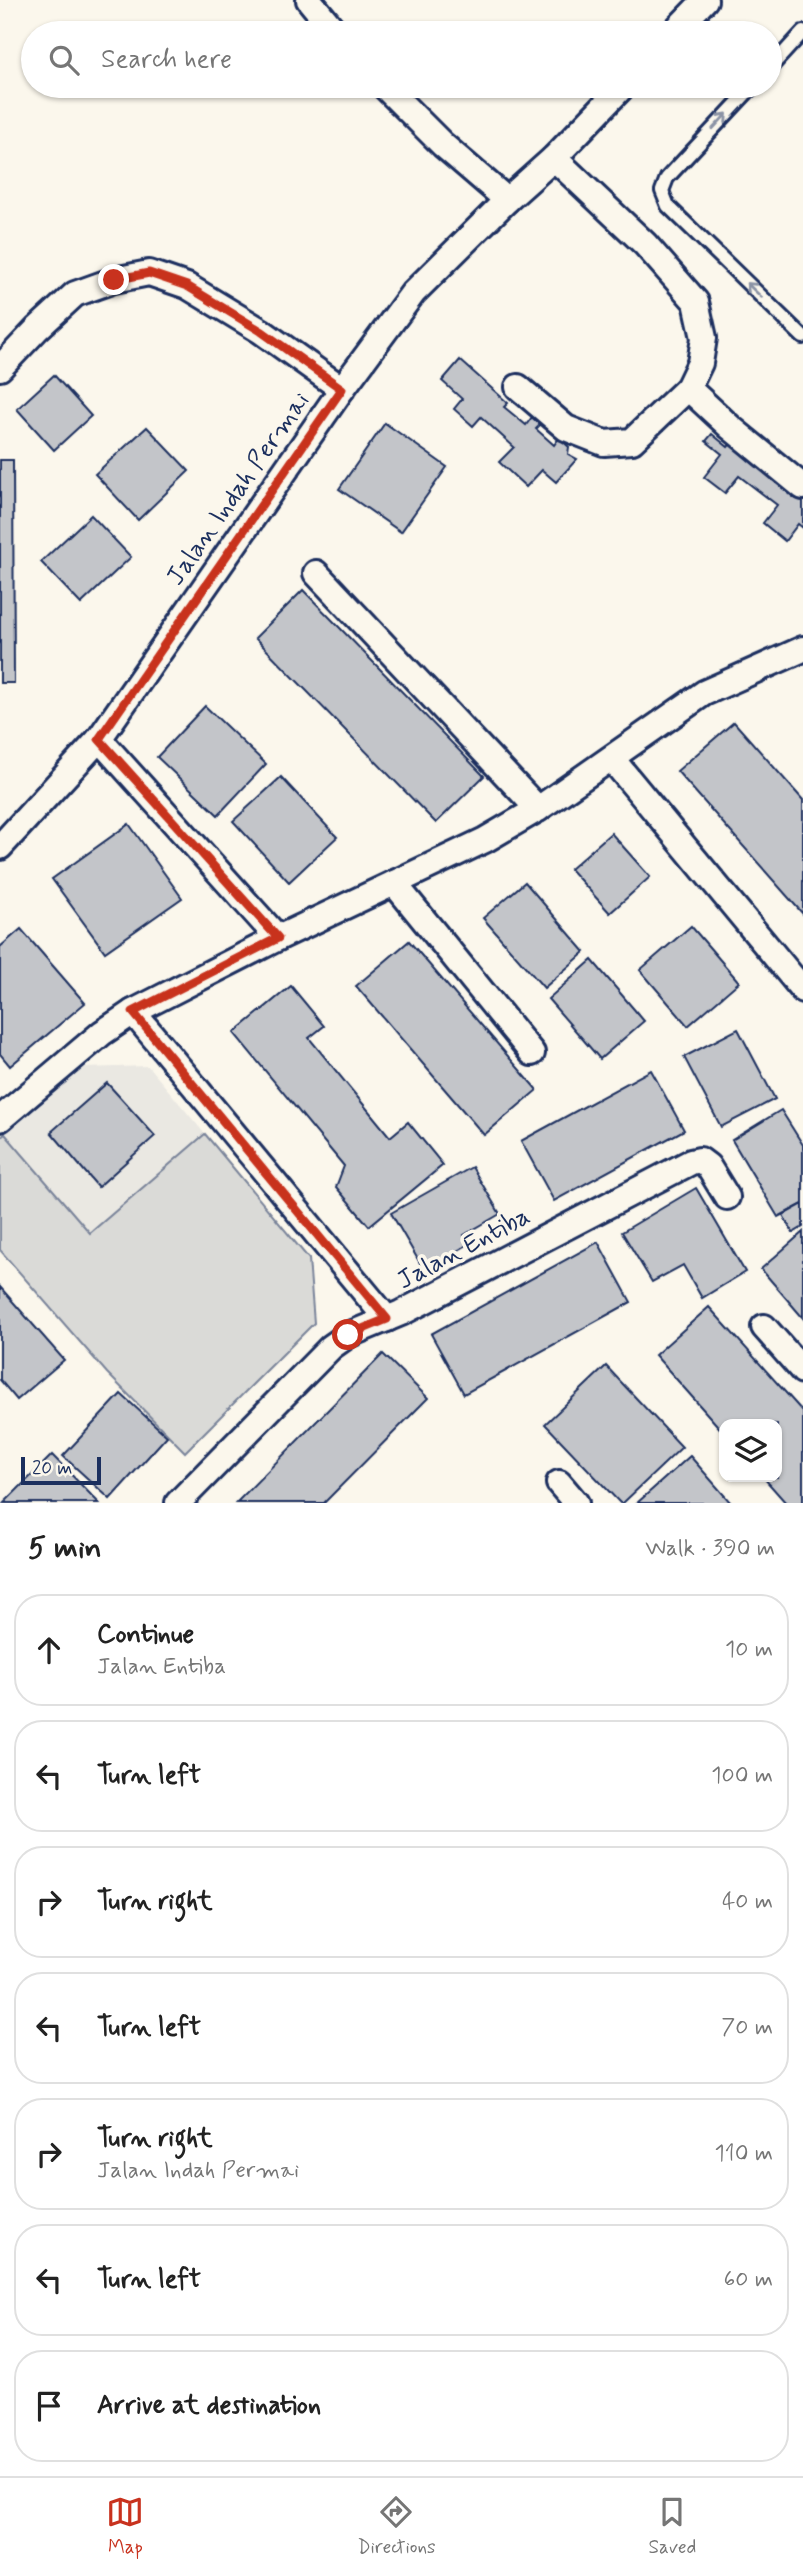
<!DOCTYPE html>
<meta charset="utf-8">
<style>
body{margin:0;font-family:Mynerve,sans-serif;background:#f6f6f6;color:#222}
.controls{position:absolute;right:21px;bottom:21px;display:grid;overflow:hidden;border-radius:14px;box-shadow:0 2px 5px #0004}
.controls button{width:63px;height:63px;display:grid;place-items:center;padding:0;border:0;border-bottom:2px solid #e0e0e0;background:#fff;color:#222;font:35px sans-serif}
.scale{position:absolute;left:21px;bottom:18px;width:80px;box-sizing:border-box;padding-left:7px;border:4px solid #1b2f5e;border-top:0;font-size:19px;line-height:24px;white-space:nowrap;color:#1b2f5e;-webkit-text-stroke:5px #fbf7ec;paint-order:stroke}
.stop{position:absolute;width:21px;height:21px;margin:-16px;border:5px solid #c8321e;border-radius:50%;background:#fff}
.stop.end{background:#c8321e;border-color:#fff;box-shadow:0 2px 7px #0008}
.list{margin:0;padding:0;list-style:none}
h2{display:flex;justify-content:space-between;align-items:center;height:91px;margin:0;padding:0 28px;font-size:30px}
h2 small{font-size:23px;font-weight:400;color:#767676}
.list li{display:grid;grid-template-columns:46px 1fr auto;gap:21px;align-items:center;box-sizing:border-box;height:112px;margin:0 14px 14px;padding:0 14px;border:2px solid #e0e0e0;border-radius:28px}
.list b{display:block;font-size:26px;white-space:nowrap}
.list p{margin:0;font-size:23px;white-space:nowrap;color:#767676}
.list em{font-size:23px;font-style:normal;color:#767676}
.icon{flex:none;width:38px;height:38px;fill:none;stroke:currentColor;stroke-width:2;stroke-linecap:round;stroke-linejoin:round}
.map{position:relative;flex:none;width:803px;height:1503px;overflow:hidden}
.search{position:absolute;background:#fff;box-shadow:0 2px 5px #0004;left:21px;right:21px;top:21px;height:77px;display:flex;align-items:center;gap:18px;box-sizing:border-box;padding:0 24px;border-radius:38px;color:#767676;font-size:26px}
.sheet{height:973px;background:#fff}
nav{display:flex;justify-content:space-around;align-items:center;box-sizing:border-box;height:98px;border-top:2px solid #e0e0e0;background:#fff;font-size:19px;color:#767676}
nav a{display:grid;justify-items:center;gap:4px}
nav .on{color:#c8321e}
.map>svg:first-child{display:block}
.built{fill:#eae8e2}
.green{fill:#dadad7;stroke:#7a849a;stroke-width:2}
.building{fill:#c3c5c9;stroke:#1b2f5e;stroke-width:2}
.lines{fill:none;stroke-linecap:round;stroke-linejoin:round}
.service-casing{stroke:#1b2f5e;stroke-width:18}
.minor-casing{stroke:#1b2f5e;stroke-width:30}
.service{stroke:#fbf7ec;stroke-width:12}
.minor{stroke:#fbf7ec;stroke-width:24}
.oneway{stroke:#8b93a5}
.route{stroke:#c8321e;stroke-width:9}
.labels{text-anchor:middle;stroke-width:7;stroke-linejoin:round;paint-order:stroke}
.street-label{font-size:26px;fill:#1b2f5e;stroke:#fbf7ec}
</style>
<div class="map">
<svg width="803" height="1503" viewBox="0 0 803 1503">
<rect width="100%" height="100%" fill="#fbf7ec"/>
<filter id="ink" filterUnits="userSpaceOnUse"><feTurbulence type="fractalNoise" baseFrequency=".0143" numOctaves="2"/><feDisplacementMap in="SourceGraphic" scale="14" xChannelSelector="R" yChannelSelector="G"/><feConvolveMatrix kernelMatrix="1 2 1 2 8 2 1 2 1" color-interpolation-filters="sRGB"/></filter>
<g filter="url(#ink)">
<path class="built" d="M148 1066 205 1134 90 1233 5 1134 84 1068Z"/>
<path class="green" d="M5 1134 90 1233 205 1134 309 1259 314 1323 185 1452 107 1373 0 1250V1138Z"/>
<g class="building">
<path d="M460 360 508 403 504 407 526 425 532 417 540 425 536 429 554 445 559 438 569 447 568 454 577 459 556 482 542 470 526 487 499 462 514 447 481 417 473 426 454 409 462 399 442 381Z"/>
<path d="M54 375 91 416 54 450 17 409Z"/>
<path d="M385 423 447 467 401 532 339 489Z"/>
<path d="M147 427 189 471 138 520 95 474Z"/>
<path d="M712 434 728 447 734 440 753 455 749 460 786 490 791 484 803 494V528L798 524 785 541 763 523 777 505 739 476 725 493 704 477 722 454 706 441Z"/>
<path d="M0 460H13L14 683H0Z"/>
<path d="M91 515 131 557 81 604 41 562Z"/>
<path d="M303 590 484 776 436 823 255 638Z"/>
<path d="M205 706 266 764 218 815 157 757Z"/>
<path d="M734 722 803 800V914L677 771Z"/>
<path d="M281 777 337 837 289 882 233 821Z"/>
<path d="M129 824 182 898 105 952 52 879Z"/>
<path d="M611 833 650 877 610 913 570 869Z"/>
<path d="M525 882 585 952 544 988 483 918Z"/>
<path d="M691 926 739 982 688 1026 640 970Z"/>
<path d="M21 929 85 1003 10 1066 0 1054V947Z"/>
<path d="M409 941 537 1090 484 1135 356 986Z"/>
<path d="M592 960 644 1021 600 1059 548 999Z"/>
<path d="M291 986 324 1026 309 1038 390 1137 408 1122 443 1165 369 1226 336 1187 344 1166 234 1033Z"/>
<path d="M738 1029 775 1099 721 1127 684 1057Z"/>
<path d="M651 1070 684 1130 554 1201 521 1141Z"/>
<path d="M107 1083 155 1136 98 1187 51 1132Z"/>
<path d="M781 1110 803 1145V1204L778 1217 732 1140Z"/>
<path d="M472 1167 500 1214 464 1235 469 1244 424 1270 391 1213Z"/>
<path d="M696 1188 745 1272 702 1298 683 1265 652 1282 622 1232Z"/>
<path d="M803 1204V1227L793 1233 783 1215Z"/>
<path d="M803 1232V1318L761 1269Z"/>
<path d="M598 1242 631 1302 464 1394 431 1334Z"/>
<path d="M0 1287 64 1360 17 1400 0 1380Z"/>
<path d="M709 1307 803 1412V1503H786L763 1477H777V1424H724V1433L655 1355Z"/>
<path d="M383 1354 428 1398 324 1503H236Z"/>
<path d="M606 1366 682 1447 623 1503H620L545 1424Z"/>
<path d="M121 1394 167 1436 110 1499 63 1456Z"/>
<path d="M52 1455 99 1503H4Z"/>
<path d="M690 1456 731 1503H637Z"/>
</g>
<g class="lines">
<defs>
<g id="service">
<path d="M770 68 803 32"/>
<path d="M753 86 667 178 662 191 668 206 803 337"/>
</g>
<g id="minor">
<path d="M309 0 336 33"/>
<path d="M673 33 705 0"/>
<path d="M384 86 443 145 507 200"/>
<path d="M554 158 645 244 696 302 704 338 700 363 688 388 730 427 803 487"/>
<path d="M0 368 37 329 75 294 114 280 149 273 187 286 261 331 342 389"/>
<path d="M518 387 566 428 604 443 632 441 688 388"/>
<path d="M316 573 538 809"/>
<path d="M99 739 278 938"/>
<path d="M612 759 803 990"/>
<path d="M0 847 99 739 342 389 413 293 507 200 554 158 623 86"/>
<path d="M394 883 532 1053"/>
<path d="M133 1012 387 1319"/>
<path d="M0 1119 102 1033 133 1012 278 938 485 840 538 809 704 693 803 649"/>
<path d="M764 1327 803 1371"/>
<path d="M559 1483 576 1503"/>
<path d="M178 1503 331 1347 348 1335 401 1313 691 1162 700 1160 708 1166 727 1197"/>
</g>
</defs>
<use href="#service" class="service-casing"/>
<use href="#minor" class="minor-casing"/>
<use href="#service" class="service"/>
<use href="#minor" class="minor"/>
</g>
<defs><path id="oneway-shaft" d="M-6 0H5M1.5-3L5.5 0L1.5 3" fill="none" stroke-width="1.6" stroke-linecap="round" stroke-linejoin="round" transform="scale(1.75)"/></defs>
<g class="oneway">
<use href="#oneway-shaft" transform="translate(720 121) rotate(-47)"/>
<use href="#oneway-shaft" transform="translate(754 290) rotate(-136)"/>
</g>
</g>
<g class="lines" filter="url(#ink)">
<path class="route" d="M114 280 149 273 187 286 261 331 342 389 99 739 278 938 133 1012 387 1319 348 1335"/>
</g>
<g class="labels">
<g class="street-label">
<text transform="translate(237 488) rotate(-55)" y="9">Jalan Indah Permai</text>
<text transform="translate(463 1247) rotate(-28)" y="9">Jalan Entiba</text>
</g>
</g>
</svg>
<div class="controls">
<button><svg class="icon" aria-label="layers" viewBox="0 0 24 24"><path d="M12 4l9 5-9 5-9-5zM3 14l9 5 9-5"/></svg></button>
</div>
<div class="scale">20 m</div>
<div class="stop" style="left:348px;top:1335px"></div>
<div class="stop end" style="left:114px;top:280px"></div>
<div class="search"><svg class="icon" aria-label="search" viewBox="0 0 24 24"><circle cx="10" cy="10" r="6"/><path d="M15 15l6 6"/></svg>Search here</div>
</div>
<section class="sheet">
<h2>5 min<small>Walk · 390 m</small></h2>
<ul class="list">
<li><svg class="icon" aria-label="ahead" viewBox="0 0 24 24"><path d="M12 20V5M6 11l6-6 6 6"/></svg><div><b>Continue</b><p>Jalan Entiba</p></div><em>10 m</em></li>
<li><svg class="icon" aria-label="left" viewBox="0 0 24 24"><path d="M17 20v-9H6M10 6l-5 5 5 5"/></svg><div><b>Turn left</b></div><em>100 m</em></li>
<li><svg class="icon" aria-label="right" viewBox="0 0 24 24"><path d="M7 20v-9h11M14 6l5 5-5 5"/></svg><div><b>Turn right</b></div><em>40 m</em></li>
<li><svg class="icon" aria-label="left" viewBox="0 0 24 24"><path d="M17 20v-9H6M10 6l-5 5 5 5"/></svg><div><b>Turn left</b></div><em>70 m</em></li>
<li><svg class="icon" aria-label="right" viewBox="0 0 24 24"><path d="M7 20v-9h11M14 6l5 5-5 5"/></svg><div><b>Turn right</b><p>Jalan Indah Permai</p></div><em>110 m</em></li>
<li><svg class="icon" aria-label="left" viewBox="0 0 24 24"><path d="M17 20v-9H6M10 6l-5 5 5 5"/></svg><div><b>Turn left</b></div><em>60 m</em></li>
<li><svg class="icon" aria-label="arrive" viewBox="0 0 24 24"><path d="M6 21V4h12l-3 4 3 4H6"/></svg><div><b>Arrive at destination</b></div></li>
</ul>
</section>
<nav>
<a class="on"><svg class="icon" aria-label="map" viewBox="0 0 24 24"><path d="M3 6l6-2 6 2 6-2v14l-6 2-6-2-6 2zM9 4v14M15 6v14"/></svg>Map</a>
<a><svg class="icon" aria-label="directions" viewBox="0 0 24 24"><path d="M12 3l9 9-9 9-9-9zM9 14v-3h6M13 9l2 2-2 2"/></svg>Directions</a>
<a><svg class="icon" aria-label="saved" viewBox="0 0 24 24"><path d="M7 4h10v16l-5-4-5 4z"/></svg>Saved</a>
</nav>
